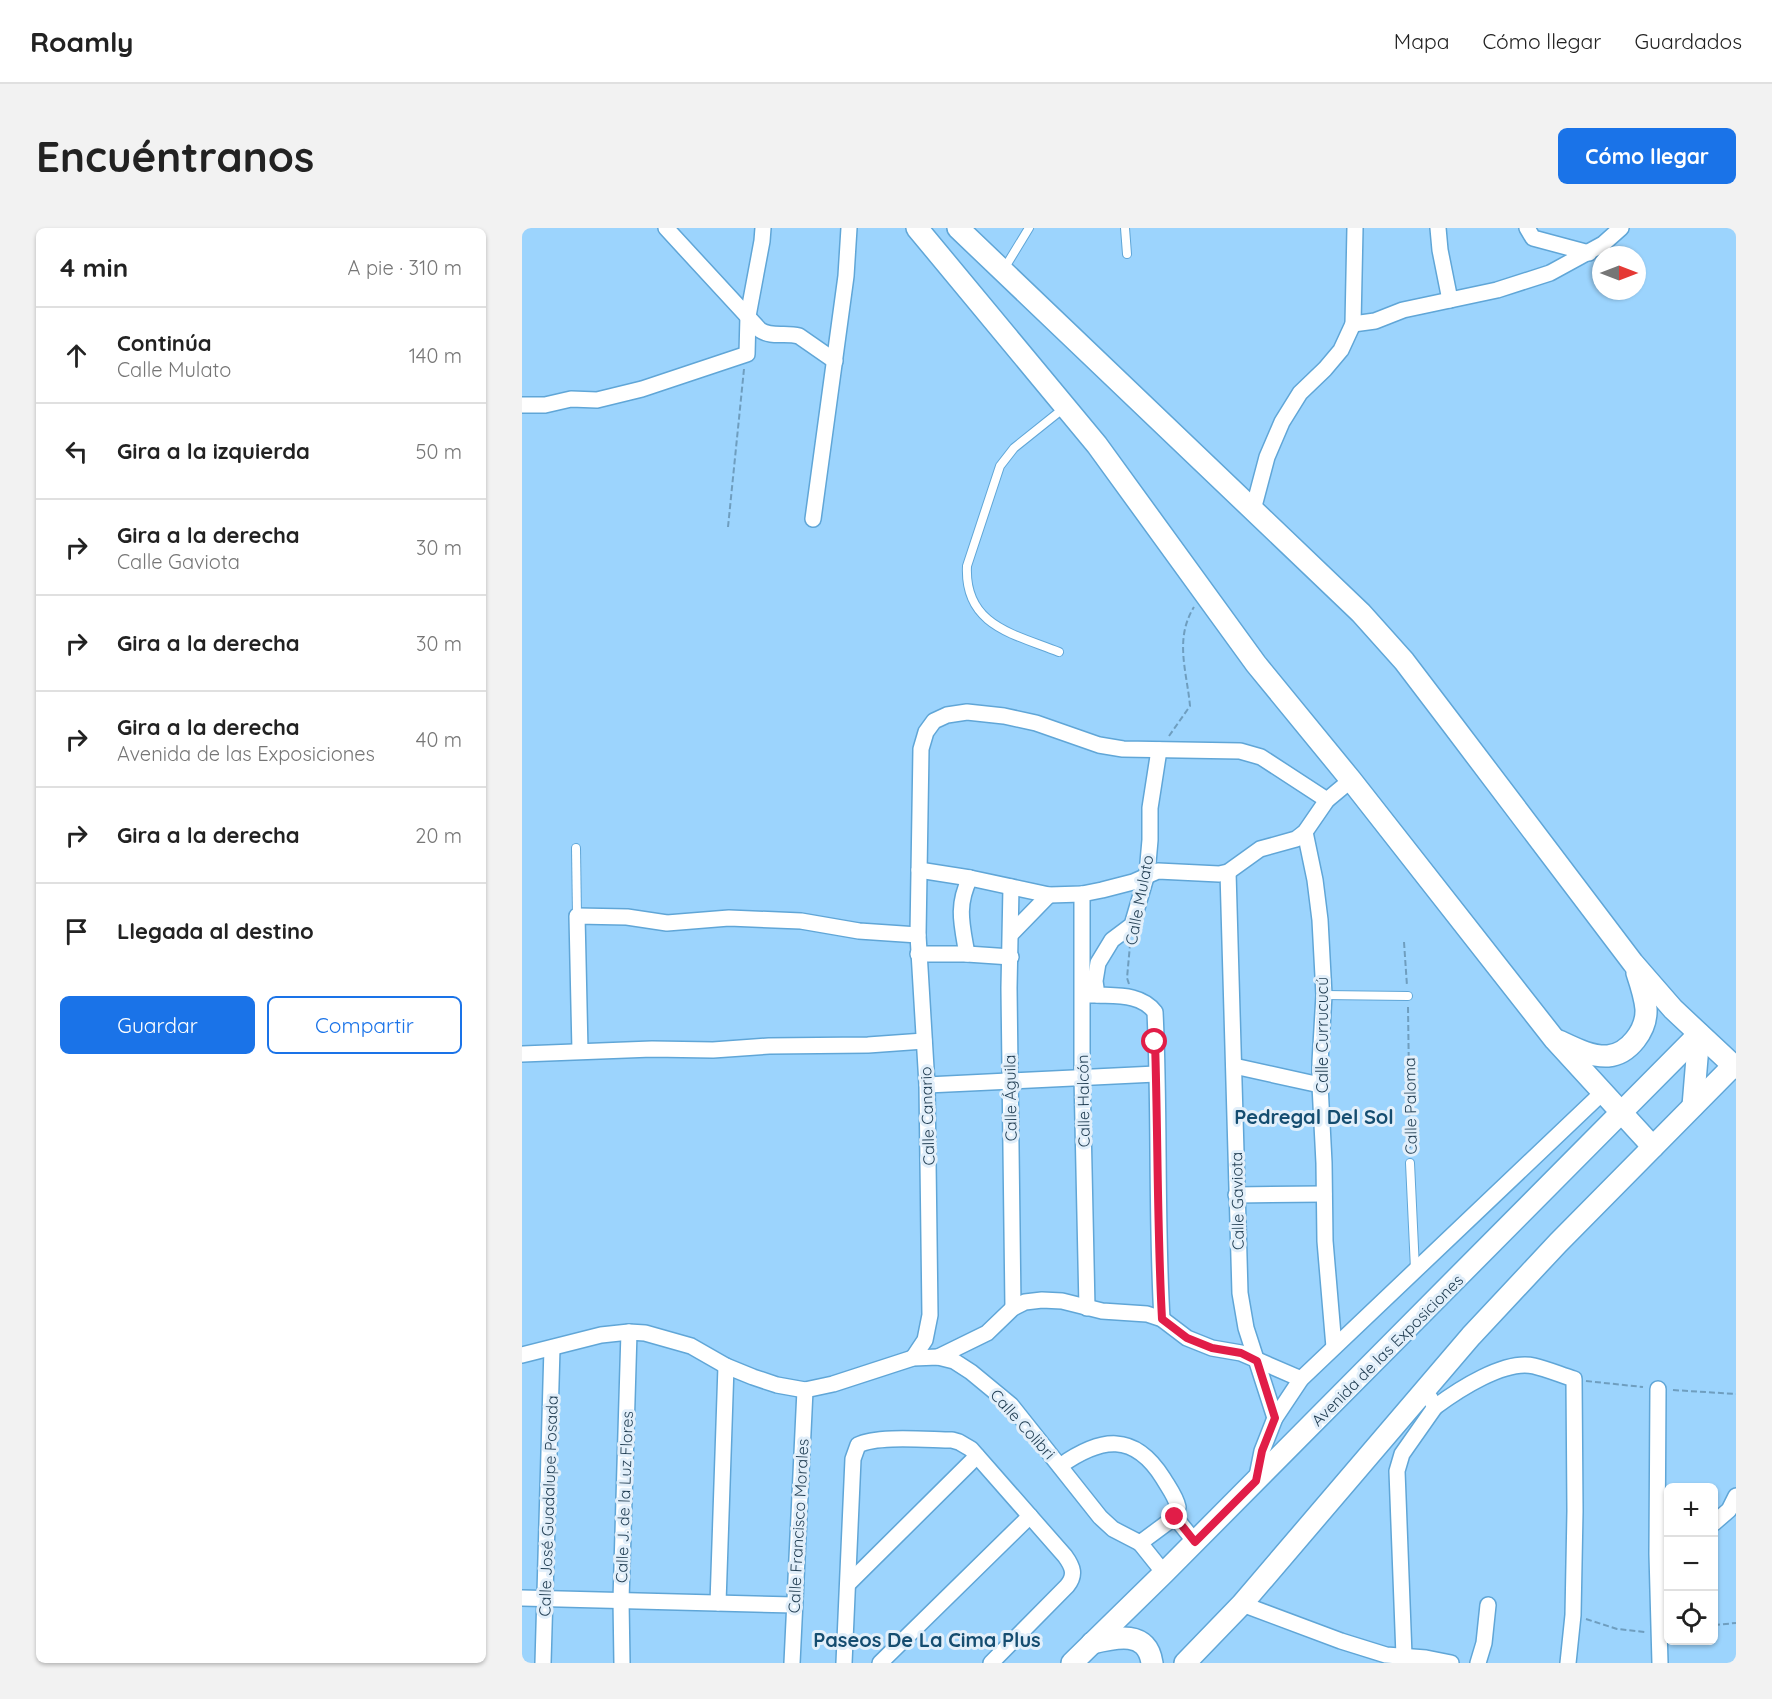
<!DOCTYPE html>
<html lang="es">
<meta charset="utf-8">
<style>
body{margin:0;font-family:Quicksand,sans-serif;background:#f2f2f2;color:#222}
.controls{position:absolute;right:18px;bottom:18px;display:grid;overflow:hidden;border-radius:9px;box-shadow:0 2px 4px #0004}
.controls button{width:54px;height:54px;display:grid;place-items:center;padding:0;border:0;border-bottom:2px solid #e0e0e0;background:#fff;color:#222;font:30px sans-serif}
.compass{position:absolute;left:1070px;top:18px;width:54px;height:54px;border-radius:50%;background:#fff;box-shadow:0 2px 4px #0004;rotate:90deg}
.stop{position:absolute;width:18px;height:18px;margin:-14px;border:4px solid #e11d48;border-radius:50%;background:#fff}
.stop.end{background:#e11d48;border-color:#fff;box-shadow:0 2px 6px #0008}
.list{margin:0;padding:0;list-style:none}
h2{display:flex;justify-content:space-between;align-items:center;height:78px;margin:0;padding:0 24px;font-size:26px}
h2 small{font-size:20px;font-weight:400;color:#767676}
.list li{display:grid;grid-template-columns:39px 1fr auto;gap:18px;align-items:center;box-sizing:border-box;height:96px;padding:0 24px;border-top:2px solid #e0e0e0}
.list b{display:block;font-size:22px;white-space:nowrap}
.list p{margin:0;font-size:20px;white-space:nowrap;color:#767676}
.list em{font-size:20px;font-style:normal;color:#767676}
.actions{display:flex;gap:12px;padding:18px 24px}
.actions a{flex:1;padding:14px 0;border:2px solid #1a73e8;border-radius:9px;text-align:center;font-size:21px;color:#1a73e8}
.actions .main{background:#1a73e8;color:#fff}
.icon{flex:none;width:33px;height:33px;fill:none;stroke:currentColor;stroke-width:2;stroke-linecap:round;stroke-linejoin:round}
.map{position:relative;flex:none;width:1214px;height:1435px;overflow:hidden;border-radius:9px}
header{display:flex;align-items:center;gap:36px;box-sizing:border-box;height:84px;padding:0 30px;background:#fff;border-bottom:2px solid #e0e0e0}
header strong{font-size:28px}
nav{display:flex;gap:33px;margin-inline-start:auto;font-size:21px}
.intro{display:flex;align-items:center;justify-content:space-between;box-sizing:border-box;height:144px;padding:0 36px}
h1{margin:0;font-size:42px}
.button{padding:15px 27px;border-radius:9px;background:#1a73e8;color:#fff;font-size:21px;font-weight:700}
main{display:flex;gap:36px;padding:0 36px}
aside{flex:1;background:#fff;border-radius:9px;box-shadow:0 2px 4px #0004}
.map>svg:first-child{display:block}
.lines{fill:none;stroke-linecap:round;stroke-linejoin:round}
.lane-casing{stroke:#60a6d7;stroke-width:10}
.street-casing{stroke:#60a6d7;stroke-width:18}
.secondary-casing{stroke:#60a6d7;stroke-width:24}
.path{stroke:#6f9ebf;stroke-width:2;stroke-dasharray:6 3;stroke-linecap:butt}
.lane{stroke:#fff;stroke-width:8}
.street{stroke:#fff;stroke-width:15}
.secondary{stroke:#fff;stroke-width:21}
.route{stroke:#e11d48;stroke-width:8}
.labels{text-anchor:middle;stroke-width:6;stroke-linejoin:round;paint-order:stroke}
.street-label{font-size:16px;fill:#1f3c51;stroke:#e2effa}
.quarter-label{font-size:20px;font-weight:bold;fill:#154d70;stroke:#e2effa}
</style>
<header>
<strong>Roamly</strong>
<nav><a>Mapa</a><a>Cómo llegar</a><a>Guardados</a></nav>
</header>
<div class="intro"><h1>Encuéntranos</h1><a class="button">Cómo llegar</a></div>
<main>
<aside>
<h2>4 min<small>A pie · 310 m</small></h2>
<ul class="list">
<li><svg class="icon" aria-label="ahead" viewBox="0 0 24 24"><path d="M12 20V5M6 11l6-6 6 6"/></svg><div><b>Continúa</b><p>Calle Mulato</p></div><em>140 m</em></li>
<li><svg class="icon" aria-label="left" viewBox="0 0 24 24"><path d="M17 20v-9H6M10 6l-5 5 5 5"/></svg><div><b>Gira a la izquierda</b></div><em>50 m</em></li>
<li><svg class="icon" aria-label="right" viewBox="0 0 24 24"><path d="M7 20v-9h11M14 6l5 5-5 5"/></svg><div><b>Gira a la derecha</b><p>Calle Gaviota</p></div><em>30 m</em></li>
<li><svg class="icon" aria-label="right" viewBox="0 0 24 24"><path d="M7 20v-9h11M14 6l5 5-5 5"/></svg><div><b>Gira a la derecha</b></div><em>30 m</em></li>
<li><svg class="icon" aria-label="right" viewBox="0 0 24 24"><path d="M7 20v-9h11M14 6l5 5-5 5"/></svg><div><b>Gira a la derecha</b><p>Avenida de las Exposiciones</p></div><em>40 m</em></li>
<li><svg class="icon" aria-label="right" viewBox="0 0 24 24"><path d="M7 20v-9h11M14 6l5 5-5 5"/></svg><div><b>Gira a la derecha</b></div><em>20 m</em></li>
<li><svg class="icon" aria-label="arrive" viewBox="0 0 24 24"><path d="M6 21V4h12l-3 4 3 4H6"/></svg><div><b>Llegada al destino</b></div></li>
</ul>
<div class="actions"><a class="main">Guardar</a><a>Compartir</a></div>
</aside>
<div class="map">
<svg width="1214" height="1435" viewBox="0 0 1214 1435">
<rect width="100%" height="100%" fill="#9cd4fd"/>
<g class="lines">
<defs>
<g id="lane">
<path d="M603 0 605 26"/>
<path d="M482 41 507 0"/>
<path d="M537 424C492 406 442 398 445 338L478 238 492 220 542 180"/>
<path d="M54 620 55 688"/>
<path d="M802 767 886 768"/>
<path d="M888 935 893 1041"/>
</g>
<g id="street">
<path d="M144 0 238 102C250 110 263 104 277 108L313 133"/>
<path d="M916 0 918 22 928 72"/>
<path d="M1005 0 1011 10 1067 25"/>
<path d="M831 96 853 93 881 82 975 62 1028 45 1081 16 1099 0"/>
<path d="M0 177H23L49 171 75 172 120 161 225 126 226 88 240 13 241 0"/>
<path d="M731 282 745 229 760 194 778 165 803 141 819 122 831 96 833 0"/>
<path d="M291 291 324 48 327 0"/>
<path d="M783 604 793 652 798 692 802 767 798 834V857L802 935 803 1013 812 1119"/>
<path d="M397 642 448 650 527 667 560 666 580 662 611 654 636 643 697 646 706 644 738 621 774 611 783 604 805 572 829 552"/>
<path d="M706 644 718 1065 724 1100 753 1190"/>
<path d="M489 659 487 760 491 1080"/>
<path d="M560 666V849L565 1080"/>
<path d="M489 706 527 667"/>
<path d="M396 726H445L489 729"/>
<path d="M445 726C440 697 434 678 448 650"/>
<path d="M567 767H575L573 753 576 735 590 712 610 697 625 646 628 612V580L637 522"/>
<path d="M575 767C596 768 619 766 633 784 638 886 634 989 640 1091"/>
<path d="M58 823 55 688 105 689 145 695 207 690 279 693 337 703 396 707"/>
<path d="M0 826 130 821 191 822 247 818 346 817 402 813"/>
<path d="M712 838 798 857"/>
<path d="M405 857 634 846"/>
<path d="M714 967 802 966"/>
<path d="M0 1127 79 1107 107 1104 123 1105 169 1118 204 1138 231 1149 255 1157 283 1162 311 1156 391 1130 416 1129 432 1133 449 1144 489 1177 578 1289 591 1301 618 1315 653 1289"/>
<path d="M416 1129 465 1105 491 1080 503 1074 520 1072 540 1073 580 1083 625 1086 640 1091 665 1110 690 1120 719 1125 779 1151"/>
<path d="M391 1130 403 1112 408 1087 405 857 396 707 399 521 404 504 412 493 425 487 445 484 482 488 514 495 577 517 601 521 718 523 739 529 805 572"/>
<path d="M1136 1161 1135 1326 1138 1435"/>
<path d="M913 1179C936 1162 983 1131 1012 1138 1025 1141 1039 1147 1052 1151L1053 1283 1051 1387 1046 1435"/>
<path d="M538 1238C579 1209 612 1204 641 1250 647 1260 654 1269 656 1279L653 1289"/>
<path d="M734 1253 740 1223 753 1190 779 1151 1080 865"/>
<path d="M653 1289 673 1314"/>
<path d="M1192 1295 1207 1282 1214 1268"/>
<path d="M618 1315 642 1345"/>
<path d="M326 1356 455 1228"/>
<path d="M0 1370 272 1377"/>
<path d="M196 1375 204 1138"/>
<path d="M720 1376 819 1413 864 1427 904 1430 929 1435"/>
<path d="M882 1428 875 1243 880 1226 913 1179 908 1170"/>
<path d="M21 1435 30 1120"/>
<path d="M100 1435 99 1372 107 1104"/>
<path d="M270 1435 283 1162"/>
<path d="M322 1435 331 1231 336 1217C355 1207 408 1212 430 1212L437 1214 449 1221 543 1328C551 1339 554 1347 545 1358L469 1435"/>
<path d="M358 1435 508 1288"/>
<path d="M956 1435 962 1415 966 1377"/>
</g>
<g id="secondary">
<path d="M395 0 575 217 734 436 829 552 1033 812 1131 919"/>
<path d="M436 0 839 385 882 433 933 500 1111 735 1151 781 1214 840"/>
<path d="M1037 813C1052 820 1069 829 1086 828 1107 826 1125 802 1124 781 1123 769 1119 757 1115 745"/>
<path d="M1171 878 1177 806"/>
<path d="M570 1415C595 1409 625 1402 630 1435"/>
<path d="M550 1435 642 1345 1177 806"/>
<path d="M663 1435 720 1376 949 1108 1036 1015 1211 838"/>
</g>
</defs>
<use href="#lane" class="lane-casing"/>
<use href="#street" class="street-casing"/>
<use href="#secondary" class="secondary-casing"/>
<g class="path">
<path d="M206 299 222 141"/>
<path d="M647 508 668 478C665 444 652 411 672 379"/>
<path d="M882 714 885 758"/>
<path d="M607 756 605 750 608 717"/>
<path d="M886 779 888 926"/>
<path d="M1064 1153 1121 1159"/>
<path d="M1151 1162 1214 1166"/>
<path d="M1064 1391 1095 1401 1123 1404"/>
<path d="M1192 1397 1214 1395"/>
</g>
<use href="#lane" class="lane"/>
<use href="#street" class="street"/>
<use href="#secondary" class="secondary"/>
</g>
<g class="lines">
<path class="route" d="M633 814C636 906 635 999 640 1091L665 1110 690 1120 719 1125 735 1133 753 1190 740 1223 734 1253 673 1314 653 1289"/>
</g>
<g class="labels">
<g class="street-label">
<text transform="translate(617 672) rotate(-79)" y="6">Calle Mulato</text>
<text transform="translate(800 807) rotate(-90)" y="6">Calle Currucucú</text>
<text transform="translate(488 870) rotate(-91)" y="6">Calle Águila</text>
<text transform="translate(561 873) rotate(-91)" y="6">Calle Halcón</text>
<text transform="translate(888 878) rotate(-91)" y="6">Calle Paloma</text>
<text transform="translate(405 888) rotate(-92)" y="6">Calle Canario</text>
<text transform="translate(715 973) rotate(-91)" y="6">Calle Gaviota</text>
<text transform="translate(865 1122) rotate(-45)" y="6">Avenida de las Exposiciones</text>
<text transform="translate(501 1196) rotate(48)" y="6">Calle Colibri</text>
<text transform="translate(102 1269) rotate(-88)" y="6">Calle J. de la Luz Flores</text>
<text transform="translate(26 1278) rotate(-88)" y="6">Calle José Guadalupe Posada</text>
<text transform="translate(276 1298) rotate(-87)" y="6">Calle Francisco Morales</text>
</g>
<g class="quarter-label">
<text x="792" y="896">Pedregal Del Sol</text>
<text x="405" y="1419">Paseos De La Cima Plus</text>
</g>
</g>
</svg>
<div class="controls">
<button>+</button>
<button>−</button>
<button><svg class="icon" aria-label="locate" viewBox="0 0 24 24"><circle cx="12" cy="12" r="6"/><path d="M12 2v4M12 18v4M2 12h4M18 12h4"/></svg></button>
</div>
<svg class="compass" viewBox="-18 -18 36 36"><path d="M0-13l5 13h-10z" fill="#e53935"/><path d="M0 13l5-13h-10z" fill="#767676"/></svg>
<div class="stop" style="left:633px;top:814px"></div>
<div class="stop end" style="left:653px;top:1289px"></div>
</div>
</main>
